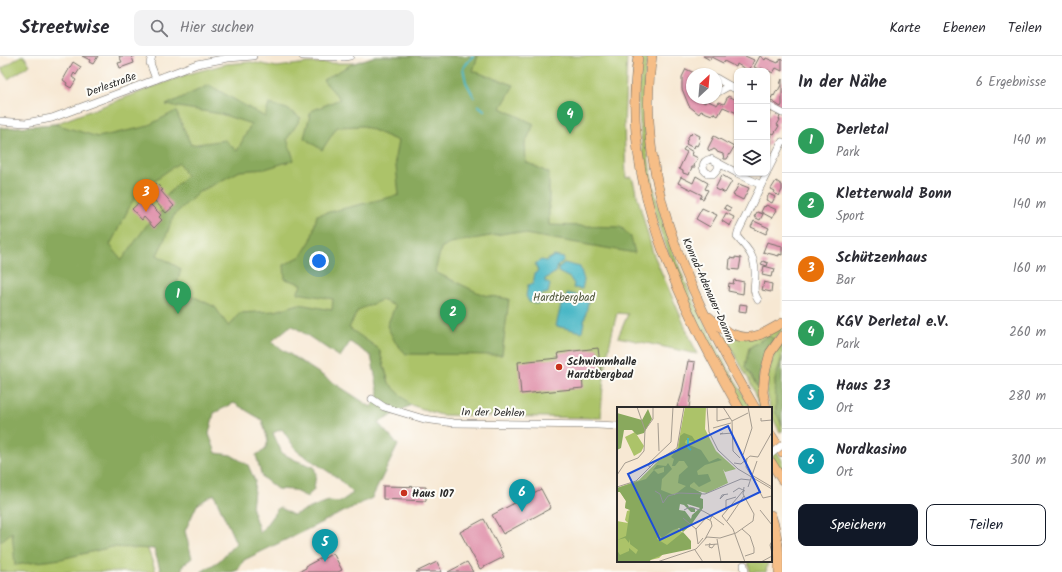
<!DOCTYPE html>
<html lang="de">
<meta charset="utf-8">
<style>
body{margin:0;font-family:Kalam,sans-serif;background:#f2f2f3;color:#2b2b33}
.controls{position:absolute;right:12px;top:12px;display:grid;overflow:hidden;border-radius:8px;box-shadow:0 1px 3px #0004}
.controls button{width:36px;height:36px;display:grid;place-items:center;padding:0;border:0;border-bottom:1px solid #e1e1e2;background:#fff;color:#2b2b33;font:20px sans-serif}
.compass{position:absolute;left:686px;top:12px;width:36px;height:36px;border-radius:50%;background:#fff;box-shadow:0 1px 3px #0004;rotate:26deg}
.you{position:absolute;left:319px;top:205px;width:14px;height:14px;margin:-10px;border:3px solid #fff;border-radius:50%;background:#1a73e8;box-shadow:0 0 0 6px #1a73e833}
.badge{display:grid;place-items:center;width:26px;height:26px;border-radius:50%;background:#111827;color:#fff;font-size:13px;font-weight:700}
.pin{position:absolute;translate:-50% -33px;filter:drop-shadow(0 1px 2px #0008)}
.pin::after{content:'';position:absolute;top:21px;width:14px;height:12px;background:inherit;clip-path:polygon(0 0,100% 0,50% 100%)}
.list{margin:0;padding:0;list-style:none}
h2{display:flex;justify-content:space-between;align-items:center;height:52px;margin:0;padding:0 16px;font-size:17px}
h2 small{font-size:13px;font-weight:400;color:#7c7c81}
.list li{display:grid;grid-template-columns:26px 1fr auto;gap:12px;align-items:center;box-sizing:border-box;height:64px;padding:0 16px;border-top:1px solid #e1e1e2}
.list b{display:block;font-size:15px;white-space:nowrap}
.list p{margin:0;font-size:13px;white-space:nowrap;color:#7c7c81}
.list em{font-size:13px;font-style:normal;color:#7c7c81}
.actions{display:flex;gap:8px;padding:12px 16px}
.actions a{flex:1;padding:9px 0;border:1px solid #111827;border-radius:8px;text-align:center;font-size:14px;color:#111827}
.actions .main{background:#111827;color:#fff}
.icon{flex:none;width:22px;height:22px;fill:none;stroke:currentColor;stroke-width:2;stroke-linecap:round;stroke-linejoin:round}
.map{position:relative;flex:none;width:782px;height:516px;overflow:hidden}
header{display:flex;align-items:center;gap:24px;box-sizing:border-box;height:56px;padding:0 20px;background:#fff;border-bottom:1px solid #e1e1e2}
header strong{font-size:19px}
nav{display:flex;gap:22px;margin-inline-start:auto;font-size:14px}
.search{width:280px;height:36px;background:#f2f2f3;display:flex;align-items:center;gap:10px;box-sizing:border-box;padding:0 14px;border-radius:8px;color:#7c7c81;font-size:15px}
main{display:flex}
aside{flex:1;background:#fff}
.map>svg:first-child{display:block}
.green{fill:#acc369;stroke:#6c774a}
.forest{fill:#89a95d;stroke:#5a6a44;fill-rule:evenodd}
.water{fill:#4ab7c6;stroke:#3a7178}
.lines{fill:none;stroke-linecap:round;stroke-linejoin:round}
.stream{stroke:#4ab7c6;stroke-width:2}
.building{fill:#de89a5}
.minor-casing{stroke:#726d66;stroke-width:8}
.major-casing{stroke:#726d66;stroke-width:10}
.minor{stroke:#fff;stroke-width:7}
.major{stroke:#f6be87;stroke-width:9}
.minor-bridge-casing{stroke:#726d66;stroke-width:8;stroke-linecap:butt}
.minor-bridge{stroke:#fff;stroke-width:7}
.poi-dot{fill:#c8321e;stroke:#fdfcf7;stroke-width:1.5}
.labels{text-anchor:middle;stroke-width:4;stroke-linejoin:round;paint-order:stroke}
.street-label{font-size:11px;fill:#2b2b2b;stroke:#fdfcf7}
.park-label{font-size:11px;fill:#52593e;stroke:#fdfcf7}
.poi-label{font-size:11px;font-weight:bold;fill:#2b2b2b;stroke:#fdfcf7;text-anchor:start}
.inset-river{fill:none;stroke:#4ab7c6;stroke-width:2}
.inset-road{fill:none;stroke:#a59c90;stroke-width:1}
.view{fill:#1d4ed8;fill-opacity:0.15;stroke:#1d4ed8;stroke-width:2}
.inset-edge{fill:none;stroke:#2b2b2b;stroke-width:2}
</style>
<header>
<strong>Streetwise</strong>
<div class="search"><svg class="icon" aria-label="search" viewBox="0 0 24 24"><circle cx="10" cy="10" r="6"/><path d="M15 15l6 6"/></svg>Hier suchen</div>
<nav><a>Karte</a><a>Ebenen</a><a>Teilen</a></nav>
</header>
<main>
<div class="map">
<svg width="782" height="516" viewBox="0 0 782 516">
<rect width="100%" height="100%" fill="#fdfcf7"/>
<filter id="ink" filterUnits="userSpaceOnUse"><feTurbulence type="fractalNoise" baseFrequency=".025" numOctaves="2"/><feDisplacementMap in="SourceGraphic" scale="8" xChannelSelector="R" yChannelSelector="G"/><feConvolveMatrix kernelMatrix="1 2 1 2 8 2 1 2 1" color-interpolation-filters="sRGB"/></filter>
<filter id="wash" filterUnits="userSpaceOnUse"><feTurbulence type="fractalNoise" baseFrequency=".012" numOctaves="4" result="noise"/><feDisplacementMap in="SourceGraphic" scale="16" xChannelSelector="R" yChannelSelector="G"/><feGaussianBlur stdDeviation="0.9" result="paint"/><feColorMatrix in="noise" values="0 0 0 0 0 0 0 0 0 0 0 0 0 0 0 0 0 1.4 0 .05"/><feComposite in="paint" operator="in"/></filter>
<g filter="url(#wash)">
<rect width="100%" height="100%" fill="#f7e8d3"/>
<g class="green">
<path d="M21 0H24L30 9 8 23 1 13Z"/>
<path d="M376 0H627L624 69 626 122 632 121 653 197 697 298 618 281 628 258 617 257C608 292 602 325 601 362L441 359 411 349 389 327 379 293 322 263 281 270 258 291 192 267 143 480 156 516H0V71L5 72 55 68 188 18 226 8 251 6 277 11 307 7H354Z"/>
<path d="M642 0H648C643 24 643 49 645 73 652 174 701 266 751 352H744L717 304 686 243 657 166 644 111 638 46Z"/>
<path d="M782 272V274L774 284 769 279 749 292 745 311 759 334 763 352H760L750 326 724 279 731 282Z"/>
<path d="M782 286V301L775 324 776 356 782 369V375L780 376 771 358V352H770L767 336 768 318 774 297Z"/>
<path d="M771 387 782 404V415L771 398Z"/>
<path d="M748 505H768L766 516H750Z"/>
</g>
<g class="forest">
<path d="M376 0H478L473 15 514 29 501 52 534 68 525 88 526 106 549 117V169L621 171 631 181 635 197 513 176 450 187 441 192 435 216 477 236 484 239 509 243 502 299 406 298 395 286 387 270 395 250 382 244 358 254 349 272 379 293 389 327 411 349 378 367 398 389 372 442 244 504 238 514 232 516H201L219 505 236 487 214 438 197 449 185 475 192 502 183 509 181 516H161L154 493 112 491 61 503 15 509 12 476 0 486V71L5 72 55 68 98 81 145 71 176 55 191 89 225 84 237 95 251 68 221 58 166 49 209 29 265 61 269 48 287 53 301 62 287 83 294 104 265 113 240 115 199 136 174 159 164 185 157 199 181 213 176 232 215 251 229 271 239 257 275 255 299 248 332 254 333 243 297 237 302 228 285 223 284 209 301 200 311 184 317 159 399 139 395 101 398 85 363 70 337 71 322 94 304 82 311 55 340 43 323 24 354 7ZM179 107 186 120 166 140 165 152 149 166 122 204 110 189 131 148 139 135ZM293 270 340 301 350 286 371 300 379 339 371 351 271 286 289 271ZM234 347 262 364 268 385 265 394 256 399 262 421 277 433 293 434 307 441 314 433 316 418 314 411 295 404 282 397 273 377 282 373 297 395 338 422 353 437 340 446 328 445 293 459 279 451 260 477 252 453 255 425 248 409 231 399 216 397 209 378 214 357Z"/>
<path d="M769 279 774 284 763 302 759 321V334L745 311 749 292Z"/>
<path d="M782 301V369L776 357 775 324Z"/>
</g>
<g class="water">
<path d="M554 200 564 202 563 205 558 209 556 216 545 223V226H548L550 229 548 237 540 239V244L538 248 529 246 526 240 528 229 533 228 535 217 538 215 535 208 541 204 546 205Z"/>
<path d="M564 207 580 211 584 224 582 233 573 232 574 228 570 222 558 216 559 211Z"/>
<path d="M567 237 589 242 582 276 556 270 561 249H565Z"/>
</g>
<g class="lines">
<g class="stream">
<path d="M473 0 463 12 466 26 474 41"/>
<path d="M478 49 485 55"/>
</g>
</g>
<g id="blocks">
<g class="building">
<path d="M82 0H98L93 8 89 6 90 4Z"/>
<path d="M119 0H135L132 1 134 7 120 12 118 7 122 6Z"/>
<path d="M703 0H745L754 4 749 15 737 8 736 11 724 5 723 7 711 1 710 4Z"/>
<path d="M760 0 765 4 766 2 778 7 781 2 782 3V15L776 12 773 17 767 14 766 15 761 12 760 14 754 11Z"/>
<path d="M73 6 81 11 76 19 74 17 72 21 76 24 71 32 66 29 67 27 63 24Z"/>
<path d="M686 13 696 18H692V42H700L702 45 705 47 706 44 717 49 719 46 724 48 728 40 737 44V57L723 51 718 60 713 57 712 59 701 55 699 58 689 50 682 33V21Z"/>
<path d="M782 23V49L781 51 770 44 773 39 774 40 777 34 778 35 781 29 780 28Z"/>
<path d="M772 55 780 60 779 63 780 64 777 69 779 70 774 78 772 77 768 84 771 85 768 90 767 89V62Z"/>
<path d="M692 76 700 80 699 83 700 84 697 90 695 89 694 92 686 88 687 86 686 85 690 78 691 79Z"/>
<path d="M714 80 734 91 727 103H724L723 98 717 96V95L714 93 711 95 708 94V92Z"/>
<path d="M685 91 693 96 692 99 698 102 694 109 695 111H692L689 119 683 117V115L679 113 687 96 683 94Z"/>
<path d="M722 119 732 125 725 137 720 134 719 135 715 133Z"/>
<path d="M696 120 708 127 705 133 708 134 703 143 700 142 702 139 678 127 681 121 693 127Z"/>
<path d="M776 125 782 129V134L779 140 774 137 775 135 771 133Z"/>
<path d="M156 127 163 134 161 135 174 150 166 157 153 143 157 139 151 133Z"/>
<path d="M739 128 749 132 743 144 733 139Z"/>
<path d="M769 138 775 141 772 147 766 144Z"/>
<path d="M144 142 161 159 159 161 162 164 154 172 144 161 142 164 132 153Z"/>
<path d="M726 149 731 152 729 155 724 152Z"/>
<path d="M766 149 777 154 772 162 761 156 764 150 765 151Z"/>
<path d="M702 152 717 159 710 171 696 163Z"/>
<path d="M757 156 763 158 760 164 754 161Z"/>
<path d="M726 157 734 161 730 170 722 165Z"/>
<path d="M754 165 769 172 766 178 751 171Z"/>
<path d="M767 186 782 190V199L779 198V200L763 196Z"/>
<path d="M735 201 741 202 739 214 729 213 730 202 735 203Z"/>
<path d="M763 205 768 207 767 210 761 208Z"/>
<path d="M764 210 775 213 774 217H772L771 221 762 219Z"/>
<path d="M734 224 744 226 743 238 728 235 729 227 733 228Z"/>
<path d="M764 226 772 228 771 236 762 234Z"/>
<path d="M740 248 747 249 746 256 739 255Z"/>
<path d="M598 292 601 316 582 318 583 332 521 338 518 306 559 302 558 297Z"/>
<path d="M688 305 695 306 689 352H677L678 347H679L682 337Z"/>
<path d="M383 430 426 431V445L383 443Z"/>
<path d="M541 433 551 452 503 478 492 459Z"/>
<path d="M484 463 504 501 480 513 460 476Z"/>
<path d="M333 497 342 514 338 516H298L306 512V510L323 501V503Z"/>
<path d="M437 506 442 516H416Z"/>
<path d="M467 506 473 516H448Z"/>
</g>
</g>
</g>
<g filter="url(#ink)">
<use href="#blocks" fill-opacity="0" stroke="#726d66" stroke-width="1"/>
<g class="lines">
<defs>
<g id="minor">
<path d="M152 0 150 7 156 23"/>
<path d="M303 0 344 1 350 0"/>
<path d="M716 22 737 34"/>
<path d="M716 37 720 35 729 30"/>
<path d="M767 49 782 57"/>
<path d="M0 65 26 67 52 62 197 8 228 2 253 0"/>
<path d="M718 107V113L714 118H709C701 114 701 105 711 103L737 117"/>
<path d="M767 116 782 86"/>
<path d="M737 117 761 129"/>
<path d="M758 244C752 234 755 230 755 220 756 202 749 194 737 181L738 176 767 117"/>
<path d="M372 343 384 351 424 363 454 367 597 369 618 370"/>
<path d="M744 509 745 516"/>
</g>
<g id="major">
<path d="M638 0C620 127 678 244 739 352"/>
<path d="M652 0C633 126 694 247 755 352"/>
<path d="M709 261C723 275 739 286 759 279 767 276 775 271 782 267"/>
<path d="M766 352 763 336 765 316 770 297 782 280"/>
<path d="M771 379 782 396"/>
<path d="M771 406 782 424"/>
<path d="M771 459C778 479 780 495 779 516"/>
</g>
</defs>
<use href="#minor" class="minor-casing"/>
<use href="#major" class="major-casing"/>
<use href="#minor" class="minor"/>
<use href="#major" class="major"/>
<defs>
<path id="minor-bridge" d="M771 398 782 389"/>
</defs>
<use href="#minor-bridge" class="minor-bridge-casing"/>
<use href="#minor-bridge" class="minor-bridge"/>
</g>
</g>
<g class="poi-dot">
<circle cx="559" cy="311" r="4"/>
<circle cx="404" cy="437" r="4"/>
</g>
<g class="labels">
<g class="street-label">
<text transform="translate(111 28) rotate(-20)" y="4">Derlestraße</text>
<text transform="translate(709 234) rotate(66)" y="4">Konrad-Adenauer-Damm</text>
<text transform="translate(493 356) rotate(1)" y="4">In der Dehlen</text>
</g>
<g class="park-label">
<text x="564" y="245">Hardtbergbad</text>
</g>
<g class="poi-label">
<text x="567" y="309">Schwimmhalle<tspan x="567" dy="13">Hardtbergbad</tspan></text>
<text x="412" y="441">Haus 107</text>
</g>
</g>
<g transform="translate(617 351)">
<rect width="155" height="155" fill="#f7e8d3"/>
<path d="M68 0H89L88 22 99 44 119 62 108 65 106 62 111 76 90 86 69 81 53 90 60 120 67 127 42 151 25 155 19 150 0 151V114L11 116 8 113 10 104 13 103 8 101 9 94 3 85H0V81L22 73 41 54 60 43ZM18 25 27 39 24 45 17 49 8 30Z" fill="#acc369"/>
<path d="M31 2 35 12 27 26 20 28 15 23H7L4 41 0 43V6L25 13ZM67 26 75 29 79 35 69 33 68 36 84 43 92 55 101 51 105 53 88 58 80 64 81 68 91 67 94 74 82 80 77 75 73 78V80L85 86 83 91 86 92V101L74 118 66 125 62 121 56 123 45 131 42 128 40 132 50 138 66 125 74 134V142L45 148 33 153 34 155H0V143L3 148 12 144V141L19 147 21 143 13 137V132L12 136 8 131 0 133 9 129 13 103 8 101 9 94 3 85H0V81L29 72 37 63 41 67 47 65V60L36 63 40 58 49 59 51 56 55 62 45 72 44 83 57 88 69 79 61 76 62 68 71 60 67 54H62L58 59H55L57 52 54 50 62 40 63 29ZM63 97 67 98 74 105H78V101L72 100 70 97 83 101 75 108 74 112 68 104 62 103Z" fill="#89a95d" fill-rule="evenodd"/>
<path class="inset-river" d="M71 31V40L74 43"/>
<path class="inset-road" d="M20 0 28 23M90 0 92 25 101 43 121 62 155 82M100 0V14L113 11M106 0 115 14 116 44 123 51M144 11V14L155 13M115 14 131 6M41 16 42 44M96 21 114 16M106 26 103 27 116 26M126 48 135 21 131 0M141 50 155 25M130 51 129 60 134 68M117 56 124 57 133 49 141 50M33 61 31 57 54 35 56 0M133 67 155 80M0 68 8 56 21 51 27 44 28 23 36 12V0M135 70 146 91 155 89M0 80 19 74 37 56 60 41 67 0M131 80 140 54M38 84 43 87 46 96 51 89 62 86 88 87 124 72 133 73M126 84 105 109 116 122 128 155M116 85 122 81 128 84M108 87 103 92 105 88 111 87M67 103 73 100 86 104 95 109 93 113M109 103V93L119 90M143 103 155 118M95 109 107 118M66 111 79 122M110 114 127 89M79 122 89 111 94 114 95 119 88 132M79 122 81 137 86 131M125 122 133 129 137 141V146L128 149M100 132 104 155M155 134 153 138 155 146M93 136 92 140 95 141 98 137M88 138 101 137M78 143 86 155M40 155 79 142 90 130 103 131 119 126 136 114 137 107 126 87 127 80M144 155 155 149"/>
<path class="view" d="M111 19 143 85 43 133 11 67Z"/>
<rect width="155" height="155" class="inset-edge"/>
</g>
</svg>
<div class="controls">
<button>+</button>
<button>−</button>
<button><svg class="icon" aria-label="layers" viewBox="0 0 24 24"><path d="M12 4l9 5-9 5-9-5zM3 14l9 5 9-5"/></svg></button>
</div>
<svg class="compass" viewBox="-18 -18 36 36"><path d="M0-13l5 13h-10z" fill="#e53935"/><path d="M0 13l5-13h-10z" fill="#7c7c81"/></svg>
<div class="you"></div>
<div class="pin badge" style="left:178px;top:258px;background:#2e9e5b">1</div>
<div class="pin badge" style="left:453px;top:276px;background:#2e9e5b">2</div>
<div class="pin badge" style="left:146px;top:156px;background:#e8710a">3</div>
<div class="pin badge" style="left:570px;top:78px;background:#2e9e5b">4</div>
<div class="pin badge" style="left:325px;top:506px;background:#0f9aa8">5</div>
<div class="pin badge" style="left:522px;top:456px;background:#0f9aa8">6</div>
</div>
<aside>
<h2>In der Nähe<small>6 Ergebnisse</small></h2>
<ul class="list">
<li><span class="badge" style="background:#2e9e5b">1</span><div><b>Derletal</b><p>Park</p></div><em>140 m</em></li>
<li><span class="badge" style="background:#2e9e5b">2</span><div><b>Kletterwald Bonn</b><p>Sport</p></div><em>140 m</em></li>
<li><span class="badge" style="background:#e8710a">3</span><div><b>Schützenhaus</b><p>Bar</p></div><em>160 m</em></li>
<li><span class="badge" style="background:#2e9e5b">4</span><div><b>KGV Derletal e.V.</b><p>Park</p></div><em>260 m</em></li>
<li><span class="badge" style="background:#0f9aa8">5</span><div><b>Haus 23</b><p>Ort</p></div><em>280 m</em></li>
<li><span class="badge" style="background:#0f9aa8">6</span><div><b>Nordkasino</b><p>Ort</p></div><em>300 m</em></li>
</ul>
<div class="actions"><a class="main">Speichern</a><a>Teilen</a></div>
</aside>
</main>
